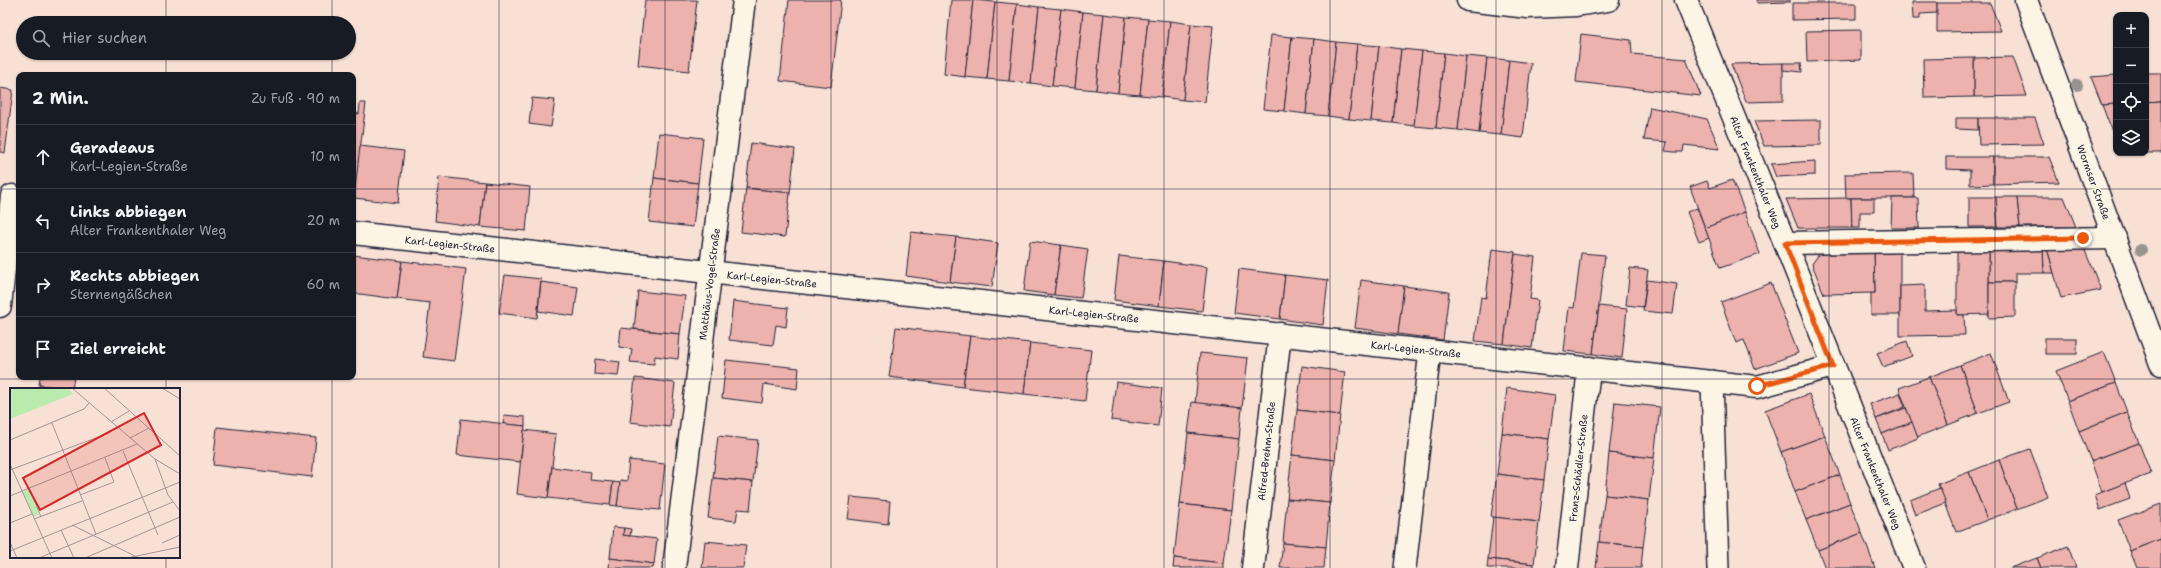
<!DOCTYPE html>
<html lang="de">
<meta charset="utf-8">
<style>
body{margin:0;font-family:"Shantell Sans",sans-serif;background:#242831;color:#f1f3f6}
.controls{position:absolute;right:12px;top:12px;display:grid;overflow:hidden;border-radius:8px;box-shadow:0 1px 3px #0004}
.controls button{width:36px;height:36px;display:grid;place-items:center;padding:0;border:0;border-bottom:1px solid #363941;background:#171b24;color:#f1f3f6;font:20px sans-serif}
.stop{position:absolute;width:12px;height:12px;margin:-9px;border:3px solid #ea580c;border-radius:50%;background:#fff}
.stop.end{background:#ea580c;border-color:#fff;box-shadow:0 1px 4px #0008}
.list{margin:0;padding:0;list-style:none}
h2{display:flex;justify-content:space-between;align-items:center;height:52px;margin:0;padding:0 16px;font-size:17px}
h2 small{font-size:13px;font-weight:400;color:#9ea1a6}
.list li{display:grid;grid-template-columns:26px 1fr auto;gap:12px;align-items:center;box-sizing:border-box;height:64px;padding:0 16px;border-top:1px solid #363941}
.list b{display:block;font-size:15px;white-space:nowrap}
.list p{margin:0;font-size:13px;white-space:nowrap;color:#9ea1a6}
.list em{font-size:13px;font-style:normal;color:#9ea1a6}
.icon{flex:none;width:22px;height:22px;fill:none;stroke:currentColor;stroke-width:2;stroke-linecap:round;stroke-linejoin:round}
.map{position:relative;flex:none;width:2161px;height:568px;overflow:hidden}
.search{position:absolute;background:#171b24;box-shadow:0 1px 3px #0004;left:16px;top:16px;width:340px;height:44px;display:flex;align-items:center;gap:10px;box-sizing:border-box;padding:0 14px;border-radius:22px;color:#9ea1a6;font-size:15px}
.panel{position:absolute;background:#171b24;box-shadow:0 1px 3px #0004;left:16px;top:72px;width:340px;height:308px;border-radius:8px}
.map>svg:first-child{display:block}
.building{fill:#edb2ad;stroke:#22223b}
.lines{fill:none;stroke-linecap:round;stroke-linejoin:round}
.lane-casing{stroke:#22223b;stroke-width:24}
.street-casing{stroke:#22223b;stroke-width:25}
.secondary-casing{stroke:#22223b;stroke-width:25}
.lane{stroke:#fcf5e5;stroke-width:21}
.street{stroke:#fcf5e5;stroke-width:22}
.secondary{stroke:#fcf5e5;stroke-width:22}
.tree{fill:#97938f}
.route{stroke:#ea580c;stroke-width:5}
.grid{fill:none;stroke:#22223b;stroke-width:1;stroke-opacity:0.55}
.labels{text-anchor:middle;stroke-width:3;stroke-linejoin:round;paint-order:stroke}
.street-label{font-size:10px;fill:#22223b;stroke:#fcf5e5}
.inset-road{fill:none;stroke:#a29597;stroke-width:1}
.view{fill:#d62828;fill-opacity:0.15;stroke:#d62828;stroke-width:2}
.inset-edge{fill:none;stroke:#22223b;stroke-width:2}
</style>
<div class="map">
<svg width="2161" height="568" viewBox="0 0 2161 568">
<rect width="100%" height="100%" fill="#f8e1d4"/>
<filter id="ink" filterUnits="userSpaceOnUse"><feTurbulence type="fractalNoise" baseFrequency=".025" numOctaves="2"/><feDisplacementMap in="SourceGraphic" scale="8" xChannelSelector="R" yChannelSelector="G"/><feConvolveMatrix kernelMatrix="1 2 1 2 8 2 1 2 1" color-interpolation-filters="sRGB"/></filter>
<g filter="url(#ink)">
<g class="building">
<path d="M645 0H697L689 71 638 65Z"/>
<path d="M789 0H841L831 87 780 81Z"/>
<path d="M951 0H973L965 77 944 74Z"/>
<path d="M973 0 995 2 987 79 965 77Z"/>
<path d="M1757 0H1790V2L1757 3Z"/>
<path d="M995 2 1017 4 1009 81 987 79Z"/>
<path d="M1912 2H1937V13L1920 14V19H1913Z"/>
<path d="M1792 3H1856V19L1792 20Z"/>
<path d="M1937 3H1990L2001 31 1937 32Z"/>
<path d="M1017 4 1039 7 1031 83 1009 81Z"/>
<path d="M1039 7 1061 9 1052 86 1031 83Z"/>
<path d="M1061 9 1083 12 1075 88 1052 86Z"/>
<path d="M1083 12 1104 14 1096 90 1075 88Z"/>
<path d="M1104 14 1126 17 1118 93 1096 90Z"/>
<path d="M1126 17 1148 19 1140 95 1118 93Z"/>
<path d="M1148 19 1170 21 1162 97 1140 95Z"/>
<path d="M1170 21 1191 24 1183 100 1162 97Z"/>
<path d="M1191 24 1213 26 1205 102 1183 100Z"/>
<path d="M1861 30V60L1807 62 1806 31Z"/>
<path d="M1581 34 1631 40 1632 54 1686 59 1701 96 1576 82Z"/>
<path d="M1271 35 1292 37 1284 111 1263 109Z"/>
<path d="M1292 37 1314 39 1306 114 1284 111Z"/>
<path d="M1314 39 1336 42 1328 116 1306 114Z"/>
<path d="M1336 42 1357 44 1349 119 1328 116Z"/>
<path d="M1357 44 1379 46 1371 121 1349 119Z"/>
<path d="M1379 46 1401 49 1393 123 1371 121Z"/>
<path d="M1401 49 1422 51 1414 126 1393 123Z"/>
<path d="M1422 51 1444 53 1436 128 1414 126Z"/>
<path d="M1444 53 1466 56 1458 130 1436 128Z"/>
<path d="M1466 56 1487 58 1479 133 1458 130Z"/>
<path d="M2013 57 2027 96 1974 97V58Z"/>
<path d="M1487 58 1509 60 1501 135 1479 133Z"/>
<path d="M1974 58V97L1924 98 1923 59Z"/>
<path d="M1509 60 1531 63 1523 138 1501 135Z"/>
<path d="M1783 63V101L1746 102 1731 64Z"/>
<path d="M1783 63H1801L1802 72 1783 70Z"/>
<path d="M2146 73H2161V101L2146 102Z"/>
<path d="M2116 75V104L2102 105 2091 77Z"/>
<path d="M0 88 13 90 5 153 0 152Z"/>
<path d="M532 98 555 100 551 127 529 124Z"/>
<path d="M2161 101V153H2146V102Z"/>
<path d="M360 103H366L354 198 353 113 359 114Z"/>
<path d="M2116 104V142L2102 105Z"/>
<path d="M1650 107 1707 119 1720 149 1684 145 1683 152H1674L1665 151 1667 142 1644 140Z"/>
<path d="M1956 118H1978V130L1956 129Z"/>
<path d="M1978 118H2035L2044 144 1979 145Z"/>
<path d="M1821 120V145L1764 146 1754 121Z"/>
<path d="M659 133 703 138 698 183 654 178Z"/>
<path d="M751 143 795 149 790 193 746 188Z"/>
<path d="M360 146 404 151 398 203 354 198Z"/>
<path d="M1946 157H1993V184L1970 185V170L1946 169Z"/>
<path d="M1993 157H2049L2059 182 1993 184Z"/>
<path d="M1815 161V175L1776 177 1771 164Z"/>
<path d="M1913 173 1914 198H1846L1845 174Z"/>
<path d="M439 177 485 182 480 227 435 221Z"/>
<path d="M654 178 698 183 693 227 649 222Z"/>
<path d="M1732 180 1745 212 1705 228 1690 187 1707 181 1710 188Z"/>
<path d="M485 182 530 187 526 231 480 227Z"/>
<path d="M746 188 790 193 785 237 741 232Z"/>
<path d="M1969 197H1996L1998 227H1969Z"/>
<path d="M1996 197H2017L2020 227H1998Z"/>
<path d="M2017 197H2064L2076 227H2020Z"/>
<path d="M1851 198 1852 228H1798L1786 199Z"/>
<path d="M1851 198H1874V212H1860V228H1852Z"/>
<path d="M1892 198H1918L1919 228H1891Z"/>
<path d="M1697 208 1709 238 1699 242 1687 212Z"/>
<path d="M1745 212 1760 254 1720 268 1705 228Z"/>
<path d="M911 232 956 237 950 282 906 276Z"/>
<path d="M956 237 998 243 992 287 950 282Z"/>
<path d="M1030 241 1061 245 1054 295 1024 291Z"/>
<path d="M1061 245 1088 249 1081 298 1054 295Z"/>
<path d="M2043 248H2047L2054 273H2044Z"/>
<path d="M2043 248 2044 273H2015V282H1989V249Z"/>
<path d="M2047 248H2084L2101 290 2061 298Z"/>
<path d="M1492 249 1515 252 1504 344 1475 341 1481 297 1486 298Z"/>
<path d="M1989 249V314L1957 315V250Z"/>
<path d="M1900 251V315H1871V293H1875L1874 252Z"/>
<path d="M1874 252 1875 293 1824 294 1812 264 1819 254Z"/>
<path d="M1581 253 1605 255 1593 354 1564 351 1569 307 1574 308Z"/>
<path d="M1515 254 1535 257 1530 299 1538 300 1532 348 1504 344Z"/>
<path d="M353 255 402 261 397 299 353 293Z"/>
<path d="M1119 256 1164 261 1159 306 1114 300Z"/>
<path d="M402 261 466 269 454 361 423 357 430 303 397 299Z"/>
<path d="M1164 261 1207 267 1202 311 1159 306Z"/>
<path d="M1630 268 1648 270 1643 307 1626 305Z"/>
<path d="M1239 269 1285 275 1280 319 1234 313Z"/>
<path d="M505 275 541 279 537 318 499 313Z"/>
<path d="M1285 275 1328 280 1323 325 1280 319Z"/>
<path d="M1361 280 1404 286 1398 334 1355 328Z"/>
<path d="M1647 280 1677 284 1673 314 1643 311Z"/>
<path d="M541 282 578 287 574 316 538 311Z"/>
<path d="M1989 282H2015V317L1989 318Z"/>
<path d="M1771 283 1798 353 1755 369 1744 340 1736 343 1721 302Z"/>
<path d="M1925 285V311L1957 310V315H1964L1965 335 1900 336V286Z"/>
<path d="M1404 286 1449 292 1443 340 1398 334Z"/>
<path d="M638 291 685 296 680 334 634 329Z"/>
<path d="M733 301 788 308 786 327 776 325 773 345 729 340Z"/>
<path d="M1599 306 1627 309 1622 358 1593 354Z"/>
<path d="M896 327 970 336 963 387 889 377Z"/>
<path d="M621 328 680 334 678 359 655 356 654 364 630 362 632 349 619 347Z"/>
<path d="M970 336 1030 343 1024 394 963 387Z"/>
<rect x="2045" y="338" width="32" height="16"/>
<path d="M1907 341 1912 356 1883 367 1877 353Z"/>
<path d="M1030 343 1091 350 1085 401 1024 394Z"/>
<path d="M2104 352 2116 383 2068 401 2056 371Z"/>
<path d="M1200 353 1248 358 1242 408 1195 403Z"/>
<path d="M1991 353 2009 402 1978 413 1960 365Z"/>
<path d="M595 359 620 362 618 376 594 374Z"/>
<path d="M726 360 799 368 797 389 764 384 762 403 722 398Z"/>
<path d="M1960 365 1978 413 1948 425 1929 377Z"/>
<path d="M1302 366 1345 372 1340 415 1297 410Z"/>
<path d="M40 377H74L72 389 39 385Z"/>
<path d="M1929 377 1948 425 1917 437 1899 388Z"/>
<path d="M635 378 675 383 670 427 630 422Z"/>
<path d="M1116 382 1162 388 1158 426 1111 420Z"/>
<path d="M2116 383 2127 412 2079 431 2068 401Z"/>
<path d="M39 385 66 388V389H39Z"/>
<path d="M1507 388 1555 395 1549 439 1502 433Z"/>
<path d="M1900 393 1905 407 1876 419 1870 404Z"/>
<path d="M1809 394 1825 436 1781 452 1765 410Z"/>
<path d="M1192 402 1242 408 1239 439 1188 433Z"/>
<path d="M1615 402 1660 407 1654 458 1609 453Z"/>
<path d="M1906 408 1912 422 1882 434 1876 419Z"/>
<path d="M1297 410 1340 415 1335 460 1292 455Z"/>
<path d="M2127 412 2139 443 2091 461 2079 431Z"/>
<path d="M504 415 525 417V426L503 424Z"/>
<path d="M461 419 525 426 520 462 457 455Z"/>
<path d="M1912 422 1918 438 1888 450 1882 434Z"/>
<path d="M217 427 316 438 312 477 213 465Z"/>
<path d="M524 430 556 434 548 498 517 494Z"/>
<path d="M1188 433 1239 439 1231 510 1180 504Z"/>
<path d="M1502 433 1549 439 1544 480 1497 474Z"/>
<path d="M718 436 758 440 753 482 713 478Z"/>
<path d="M1825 436 1840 475 1795 492 1781 452Z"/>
<path d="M2139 443 2151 474 2102 492 2091 461Z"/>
<path d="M2030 449 2048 497 2017 509 1999 460Z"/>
<path d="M1609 453 1654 458 1649 500 1605 495Z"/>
<path d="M1292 455 1335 460 1330 503 1287 499Z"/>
<path d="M629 460 665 464 660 510 617 506 620 480 627 481Z"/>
<path d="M1999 460 2017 509 1987 520 1969 472Z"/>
<path d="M552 467 591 472 590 480 613 482 610 505 548 498Z"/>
<path d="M1969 472 1987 520 1956 532 1938 484Z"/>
<path d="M1497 474 1544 480 1539 522 1491 517Z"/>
<path d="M1840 475 1850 503 1806 520 1795 492Z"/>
<path d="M713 478 753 482 750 510 738 509 736 521 708 518Z"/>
<path d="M613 482 620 483 617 506 610 505Z"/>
<path d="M2125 483 2130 499 2100 510 2095 495Z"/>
<path d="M1940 488 1946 503 1915 515 1910 500Z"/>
<path d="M1605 495 1649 500 1643 547 1599 542Z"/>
<path d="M851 497 890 501 888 524 848 519Z"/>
<path d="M1287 499 1330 503 1326 547 1283 543Z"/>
<path d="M1850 503 1862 533 1818 550 1806 520Z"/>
<path d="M1180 504 1231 510 1224 563 1174 558Z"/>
<path d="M2161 504V539L2130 551 2118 520Z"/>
<path d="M1493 517 1539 522 1534 564 1488 559Z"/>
<path d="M613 527 624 528 623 535 657 539 654 564 610 558Z"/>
<path d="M624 528 631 529 630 536 623 535Z"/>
<path d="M1862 533 1875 568H1825L1818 550Z"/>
<path d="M2161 539V568H2137L2130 551Z"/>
<path d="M705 541 746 545 743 568H702Z"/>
<path d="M1599 542 1643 547 1641 568H1596Z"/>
<path d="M1283 543 1326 547 1324 568H1280Z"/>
<path d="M2068 546 2076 568H2041L2037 558Z"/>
<path d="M610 558 654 564 653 568H609Z"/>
<path d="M1174 558 1224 563V568H1173Z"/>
<path d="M2037 558 2041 568H2010Z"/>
<path d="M1488 559 1534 564V568H1487Z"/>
</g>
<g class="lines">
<defs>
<g id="lane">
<path d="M1712 381 1718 568"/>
<path d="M1405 568 1430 351"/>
</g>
<g id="street">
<path d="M1468 0 1528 7 1576 5 1608 0"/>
<path d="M1686 0 1785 243 1914 568"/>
<path d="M353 233 1757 387 1833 366"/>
<path d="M1785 243 2115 238"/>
<path d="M0 306 12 196"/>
<path d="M674 568 744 0"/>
<path d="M1253 568 1280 334"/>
<path d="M1567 568 1589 368"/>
</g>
<path id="secondary" d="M2026 0 2161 364"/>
</defs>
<use href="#lane" class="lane-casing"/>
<use href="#street" class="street-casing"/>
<use href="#secondary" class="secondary-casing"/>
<use href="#lane" class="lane"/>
<use href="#street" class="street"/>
<use href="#secondary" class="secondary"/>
</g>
<g class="tree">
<circle cx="2077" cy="85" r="6"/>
<circle cx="2141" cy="250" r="6"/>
</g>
</g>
<g class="lines" filter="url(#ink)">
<path class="route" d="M1757 386 1833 366 1785 243 2083 238"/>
</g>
<path class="grid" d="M166 0V23M332 0V23M499 0V568M665 0V568M831 0V568M997 0V568M1164 0V568M1330 0V568M1496 0V568M1662 0V568M1829 0V568M1995 0V568M166 53V75M332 53V75M0 189H19M353 189H2161M166 377V389M332 377V568M0 379H2161M166 557V568"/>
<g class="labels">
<g class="street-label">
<text transform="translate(1756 172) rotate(68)" y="4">Alter Frankenthaler Weg</text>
<text transform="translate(2094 182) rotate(70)" y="4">Wormser Straße</text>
<text transform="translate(450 244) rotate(6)" y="4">Karl-Legien-Straße</text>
<text transform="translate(772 279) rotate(6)" y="4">Karl-Legien-Straße</text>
<text transform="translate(709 284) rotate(-83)" y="4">Matthäus-Vogel-Straße</text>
<text transform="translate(1094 314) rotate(6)" y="4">Karl-Legien-Straße</text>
<text transform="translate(1416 349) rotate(6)" y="4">Karl-Legien-Straße</text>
<text transform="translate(1266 451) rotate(-84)" y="4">Alfred-Brehm-Straße</text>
<text transform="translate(1578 468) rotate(-84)" y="4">Franz-Schädler-Straße</text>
<text transform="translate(1876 473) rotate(68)" y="4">Alter Frankenthaler Weg</text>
</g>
</g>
<g transform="translate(10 388)">
<rect width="170" height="170" fill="#f8e1d4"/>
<path d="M0 0H58L63 6 0 31ZM19 101 29 127 24 128 13 104Z" fill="#b8ebac"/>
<path class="inset-road" d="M62 0 145 71 170 86M94 0 170 68M152 0 170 11M101 34 119 23M42 35 86 146M120 50 139 40M0 52 74 21 79 15M113 63 148 147M145 71 158 107 170 123M0 76 42 170M0 82 99 45 107 39M19 100 31 129M70 107 104 94 95 70M0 108 127 56M24 131 72 113M0 135 22 126M62 137 129 170M51 142 64 170M0 154 7 170M152 155 170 147M0 163 170 94M29 170 163 114M75 170 170 129M117 170 170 159"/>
<path class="view" d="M134 25 151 57 30 122 13 90Z"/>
<rect width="170" height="170" class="inset-edge"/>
</g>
</svg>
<div class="controls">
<button>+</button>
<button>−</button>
<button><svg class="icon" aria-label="locate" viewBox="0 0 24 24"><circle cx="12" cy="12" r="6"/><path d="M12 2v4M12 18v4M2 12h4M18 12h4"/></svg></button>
<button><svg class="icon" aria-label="layers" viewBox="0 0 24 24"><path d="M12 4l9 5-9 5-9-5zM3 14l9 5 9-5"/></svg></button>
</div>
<div class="stop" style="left:1757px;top:386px"></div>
<div class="stop end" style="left:2083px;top:238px"></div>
<div class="search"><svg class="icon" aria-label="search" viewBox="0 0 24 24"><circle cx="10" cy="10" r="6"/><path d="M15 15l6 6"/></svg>Hier suchen</div>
<section class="panel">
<h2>2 Min.<small>Zu Fuß · 90 m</small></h2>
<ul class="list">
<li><svg class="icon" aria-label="ahead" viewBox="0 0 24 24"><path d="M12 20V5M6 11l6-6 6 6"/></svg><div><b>Geradeaus</b><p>Karl-Legien-Straße</p></div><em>10 m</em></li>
<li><svg class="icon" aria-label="left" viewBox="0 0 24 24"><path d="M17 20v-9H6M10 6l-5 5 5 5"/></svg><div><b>Links abbiegen</b><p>Alter Frankenthaler Weg</p></div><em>20 m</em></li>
<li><svg class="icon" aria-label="right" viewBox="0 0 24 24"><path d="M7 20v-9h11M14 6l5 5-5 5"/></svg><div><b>Rechts abbiegen</b><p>Sternengäßchen</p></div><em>60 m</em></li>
<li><svg class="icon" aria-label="arrive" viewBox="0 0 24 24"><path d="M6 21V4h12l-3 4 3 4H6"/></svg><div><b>Ziel erreicht</b></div></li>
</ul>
</section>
</div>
